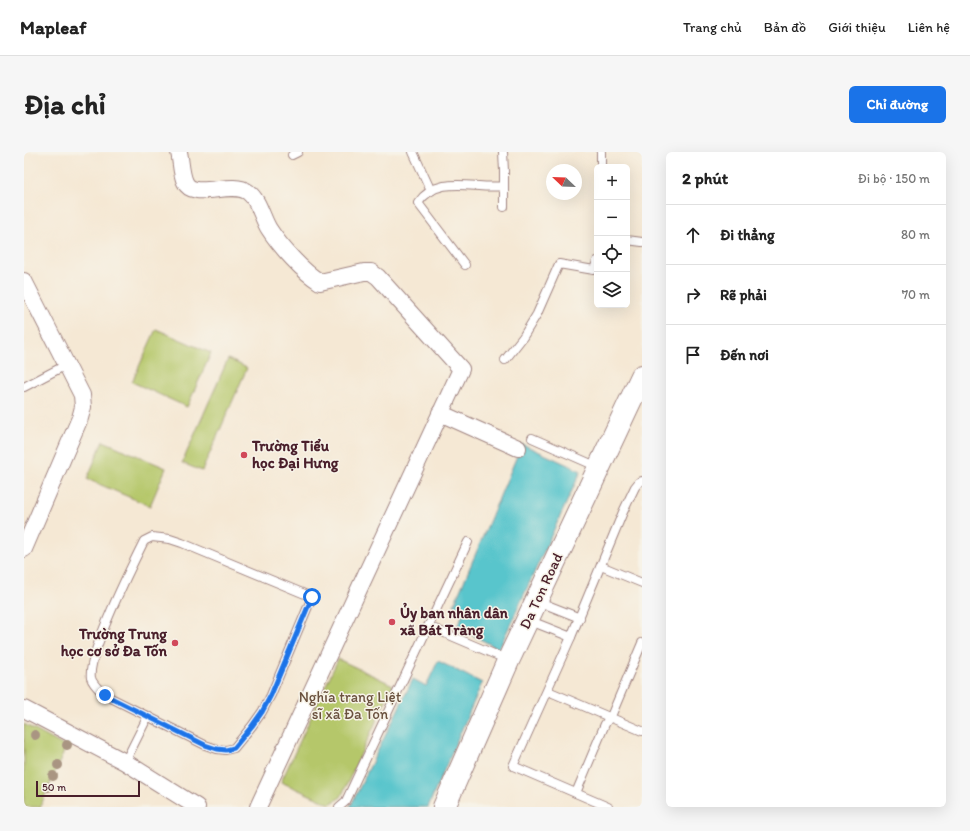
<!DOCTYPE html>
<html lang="vi">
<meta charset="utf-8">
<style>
body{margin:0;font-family:Itim,sans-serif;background:#f6f6f6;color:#222}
.controls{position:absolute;right:12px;top:12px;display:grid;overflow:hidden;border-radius:6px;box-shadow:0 4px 16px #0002}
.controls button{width:36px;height:36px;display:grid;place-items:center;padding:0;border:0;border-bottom:1px solid #e0e0e0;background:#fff;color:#222;font:20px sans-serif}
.compass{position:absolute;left:522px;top:12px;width:36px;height:36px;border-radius:50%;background:#fff;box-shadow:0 4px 16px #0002;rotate:293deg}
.scale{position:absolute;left:12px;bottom:10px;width:104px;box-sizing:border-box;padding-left:4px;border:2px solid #4a1f2b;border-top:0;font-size:11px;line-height:14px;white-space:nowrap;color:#4a1f2b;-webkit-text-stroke:3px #f7f3e8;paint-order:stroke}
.stop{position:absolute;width:12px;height:12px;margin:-9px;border:3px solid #1a73e8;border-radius:50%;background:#fff}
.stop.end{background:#1a73e8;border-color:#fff;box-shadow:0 1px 4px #0008}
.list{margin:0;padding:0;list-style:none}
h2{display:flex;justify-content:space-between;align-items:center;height:52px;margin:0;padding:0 16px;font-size:17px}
h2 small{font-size:13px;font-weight:400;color:#767676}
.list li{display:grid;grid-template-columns:26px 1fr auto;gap:12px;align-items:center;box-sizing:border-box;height:60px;padding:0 16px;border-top:1px solid #e0e0e0}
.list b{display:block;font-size:15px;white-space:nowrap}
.list em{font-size:13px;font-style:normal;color:#767676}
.icon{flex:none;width:22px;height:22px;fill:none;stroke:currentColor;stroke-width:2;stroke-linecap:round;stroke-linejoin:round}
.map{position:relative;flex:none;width:618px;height:655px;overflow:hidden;border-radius:6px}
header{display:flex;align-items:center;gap:24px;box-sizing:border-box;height:56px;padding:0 20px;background:#fff;border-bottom:1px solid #e0e0e0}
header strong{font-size:19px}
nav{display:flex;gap:22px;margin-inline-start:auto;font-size:14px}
.intro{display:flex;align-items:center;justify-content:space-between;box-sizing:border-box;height:96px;padding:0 24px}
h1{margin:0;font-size:28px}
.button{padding:10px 18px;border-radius:6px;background:#1a73e8;color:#fff;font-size:14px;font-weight:700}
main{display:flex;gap:24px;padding:0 24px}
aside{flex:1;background:#fff;border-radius:6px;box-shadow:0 4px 16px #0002}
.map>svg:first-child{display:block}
.green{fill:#b5c76b;stroke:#80734b}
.water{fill:#58c5cc;stroke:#51727c}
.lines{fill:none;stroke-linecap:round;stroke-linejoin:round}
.lane-casing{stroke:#a08480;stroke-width:10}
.street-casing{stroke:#a08480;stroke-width:18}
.secondary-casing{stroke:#a08480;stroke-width:24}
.lane{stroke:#fff;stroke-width:8}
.street{stroke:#fff;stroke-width:16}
.secondary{stroke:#fff;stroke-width:22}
.tree{fill:#a99582}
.route{stroke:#1a73e8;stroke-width:5}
.poi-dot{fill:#d1495b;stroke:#f7f3e8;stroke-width:1.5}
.labels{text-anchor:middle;stroke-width:3;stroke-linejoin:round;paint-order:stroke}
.poi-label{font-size:15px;font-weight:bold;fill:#4a1f2b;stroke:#f7f3e8;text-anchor:start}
.street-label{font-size:15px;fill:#4a1f2b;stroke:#f7f3e8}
.park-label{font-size:15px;fill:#6a513e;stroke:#f7f3e8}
</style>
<header>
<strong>Mapleaf</strong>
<nav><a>Trang chủ</a><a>Bản đồ</a><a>Giới thiệu</a><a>Liên hệ</a></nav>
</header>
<div class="intro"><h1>Địa chỉ</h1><a class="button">Chỉ đường</a></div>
<main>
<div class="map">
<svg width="618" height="655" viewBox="0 0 618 655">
<rect width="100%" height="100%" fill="#f7f3e8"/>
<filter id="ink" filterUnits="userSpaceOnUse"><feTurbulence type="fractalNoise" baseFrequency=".025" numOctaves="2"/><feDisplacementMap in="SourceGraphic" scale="8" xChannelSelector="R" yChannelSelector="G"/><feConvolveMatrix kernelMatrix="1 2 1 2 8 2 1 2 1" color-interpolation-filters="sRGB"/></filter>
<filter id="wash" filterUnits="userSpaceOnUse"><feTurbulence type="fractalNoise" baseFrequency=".012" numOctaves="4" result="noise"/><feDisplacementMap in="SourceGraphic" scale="16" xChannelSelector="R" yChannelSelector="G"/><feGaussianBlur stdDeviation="0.9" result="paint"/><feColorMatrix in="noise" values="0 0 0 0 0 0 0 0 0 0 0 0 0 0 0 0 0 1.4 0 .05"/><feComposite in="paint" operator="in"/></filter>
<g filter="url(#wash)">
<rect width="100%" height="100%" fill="#f5e8d4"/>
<g class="green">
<path d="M132 177 187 201 163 255 108 230Z"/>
<path d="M204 207 223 216 178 319 158 311Z"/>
<path d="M79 289 142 316 126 354 63 327Z"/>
<path d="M314 507 369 533 317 645 306 652 257 630Z"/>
<path d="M0 572 42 595 16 655H0Z"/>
</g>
<g class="water">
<path d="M498 292 557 319 475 497 433 475 441 458 430 453Z"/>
<path d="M414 509 458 531 404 655H326L389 527 402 534Z"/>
</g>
</g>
<g filter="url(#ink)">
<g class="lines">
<defs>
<g id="lane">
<path d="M389 0 407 39"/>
<path d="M577 0V15"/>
<path d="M268 3 274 0"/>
<path d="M480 34V55"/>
<path d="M603 88 618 90"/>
<path d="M441 113 394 51C415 21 450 38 480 34V19L479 0"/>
<path d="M481 208 499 185 513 162 535 112 570 118 573 109"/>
<path d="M0 235 42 213"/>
<path d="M508 286 574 315"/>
<path d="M128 385 146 387 158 391 288 445 247 543 238 560 228 574 210 596 202 598 193 597 181 593 81 543C76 538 69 533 67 526 63 504 108 413 120 389Z"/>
<path d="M577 414 618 431"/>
<path d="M513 449 556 466"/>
<path d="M504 468 547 485"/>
<path d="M404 474 484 508"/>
<path d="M524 539 618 579"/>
<path d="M101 610 124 564"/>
<path d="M552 641 581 572 588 562 618 491"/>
<path d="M315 655 322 649 444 390"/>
<path d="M584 655 489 614 547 485 599 360 611 335 615 330 618 329"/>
</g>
<g id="street">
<path d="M155 0C157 9 157 22 161 30 169 49 207 28 224 40 235 48 238 66 245 77 256 94 279 120 296 130L340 120H347L354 125 437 217 234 655"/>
<path d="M0 129 58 243 59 255 56 266 0 397"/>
<path d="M416 261 494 296"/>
<path d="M0 557 101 610 173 655"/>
</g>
<path id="secondary" d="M420 655 484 509 618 224"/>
</defs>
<use href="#lane" class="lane-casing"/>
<use href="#street" class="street-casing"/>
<use href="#secondary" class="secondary-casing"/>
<use href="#lane" class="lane"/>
<use href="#street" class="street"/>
<use href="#secondary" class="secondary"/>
</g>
<g class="tree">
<circle cx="11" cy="583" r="5"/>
<circle cx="43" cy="593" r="5"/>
<circle cx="34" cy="613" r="5"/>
<circle cx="29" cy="624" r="5"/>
<circle cx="24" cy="635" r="5"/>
</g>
</g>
<g class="lines" filter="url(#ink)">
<path class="route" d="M81 543 181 593 193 597 202 598 210 596 228 574 238 560 247 543 288 445"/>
</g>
<g class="poi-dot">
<circle cx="220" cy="303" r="4"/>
<circle cx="368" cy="470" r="4"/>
<circle cx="151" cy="491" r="4"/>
</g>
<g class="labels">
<g class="poi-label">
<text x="228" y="299">Trường Tiểu<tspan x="228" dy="17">học Đại Hưng</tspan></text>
<text x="376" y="466">Ủy ban nhân dân<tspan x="376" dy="17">xã Bát Tràng</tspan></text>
<text x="143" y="487" text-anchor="end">Trường Trung<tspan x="143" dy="17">học cơ sở Đa Tốn</tspan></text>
</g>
<g class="street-label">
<text transform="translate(517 439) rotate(-65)" y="5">Da Ton Road</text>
</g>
<g class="park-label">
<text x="326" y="550">Nghĩa trang Liệt<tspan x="326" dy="17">sĩ xã Đa Tốn</tspan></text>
</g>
</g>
</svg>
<div class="controls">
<button>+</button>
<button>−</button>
<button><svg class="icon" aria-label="locate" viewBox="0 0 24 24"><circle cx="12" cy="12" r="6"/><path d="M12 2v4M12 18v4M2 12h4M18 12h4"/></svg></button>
<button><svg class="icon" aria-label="layers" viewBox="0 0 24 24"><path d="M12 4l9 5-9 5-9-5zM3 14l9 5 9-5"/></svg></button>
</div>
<svg class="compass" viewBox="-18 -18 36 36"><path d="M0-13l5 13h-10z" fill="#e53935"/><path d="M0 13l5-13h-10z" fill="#767676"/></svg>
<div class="scale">50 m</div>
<div class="stop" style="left:288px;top:445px"></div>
<div class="stop end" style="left:81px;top:543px"></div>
</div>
<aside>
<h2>2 phút<small>Đi bộ · 150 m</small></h2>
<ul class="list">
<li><svg class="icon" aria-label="ahead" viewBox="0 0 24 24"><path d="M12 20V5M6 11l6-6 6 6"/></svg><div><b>Đi thẳng</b></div><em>80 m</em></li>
<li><svg class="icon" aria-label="right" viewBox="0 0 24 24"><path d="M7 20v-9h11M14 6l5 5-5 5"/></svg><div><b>Rẽ phải</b></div><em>70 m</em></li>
<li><svg class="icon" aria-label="arrive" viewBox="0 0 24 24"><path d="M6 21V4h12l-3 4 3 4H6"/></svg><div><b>Đến nơi</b></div></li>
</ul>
</aside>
</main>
